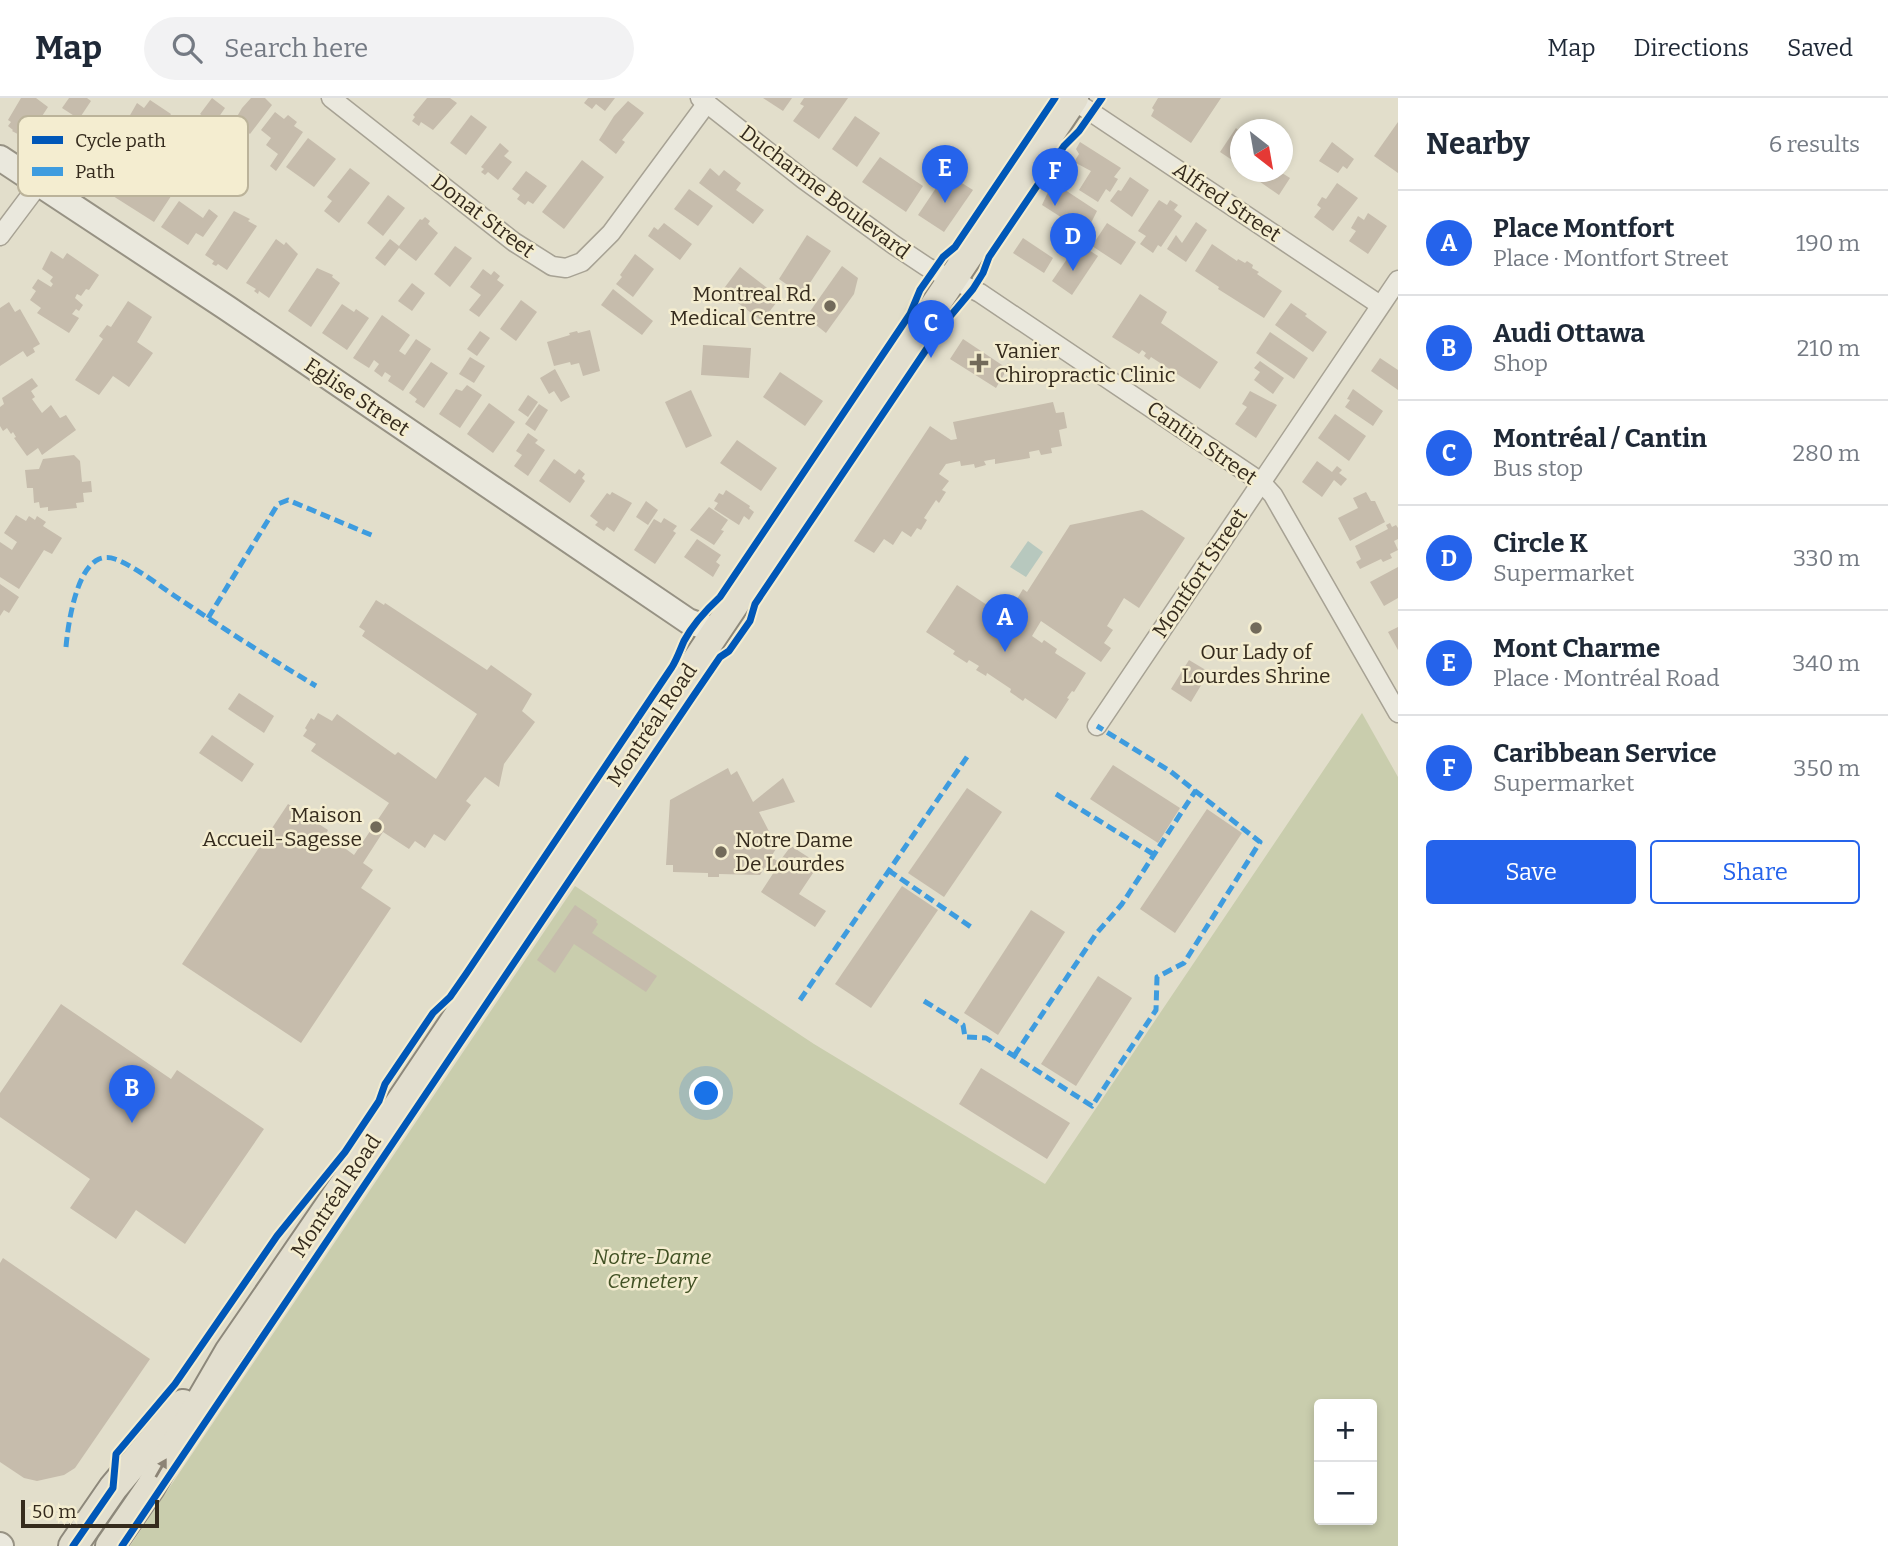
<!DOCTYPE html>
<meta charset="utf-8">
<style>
body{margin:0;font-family:Bitter,serif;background:#f2f2f3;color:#1f2937}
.controls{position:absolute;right:21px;bottom:21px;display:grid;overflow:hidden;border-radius:7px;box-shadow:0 4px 10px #0003}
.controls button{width:63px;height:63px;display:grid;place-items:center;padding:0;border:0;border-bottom:2px solid #e0e1e3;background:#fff;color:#1f2937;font:35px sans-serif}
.compass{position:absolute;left:1230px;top:21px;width:63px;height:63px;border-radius:50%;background:#fff;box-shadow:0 4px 10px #0003;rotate:149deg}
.scale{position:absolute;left:21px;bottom:18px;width:138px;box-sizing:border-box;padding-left:7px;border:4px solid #352b1d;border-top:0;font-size:19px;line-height:24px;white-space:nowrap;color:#352b1d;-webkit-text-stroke:5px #f4edd0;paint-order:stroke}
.you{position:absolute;left:707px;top:996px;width:24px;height:24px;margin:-18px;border:5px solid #fff;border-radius:50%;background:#1a73e8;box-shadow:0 0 0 10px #1a73e833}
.badge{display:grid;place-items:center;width:46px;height:46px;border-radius:50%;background:#2563eb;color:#fff;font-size:23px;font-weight:700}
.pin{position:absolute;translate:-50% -58px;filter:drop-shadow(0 2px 4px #0008)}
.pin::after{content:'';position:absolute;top:37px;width:24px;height:21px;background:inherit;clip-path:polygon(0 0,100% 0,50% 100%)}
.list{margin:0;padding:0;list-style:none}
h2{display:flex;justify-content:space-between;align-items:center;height:91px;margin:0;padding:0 28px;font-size:30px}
h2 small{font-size:23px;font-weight:400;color:#747a83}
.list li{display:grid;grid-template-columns:46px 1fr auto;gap:21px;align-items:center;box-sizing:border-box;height:105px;padding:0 28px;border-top:2px solid #e0e1e3}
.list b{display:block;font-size:26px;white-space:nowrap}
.list p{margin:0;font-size:23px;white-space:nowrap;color:#747a83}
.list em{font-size:23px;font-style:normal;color:#747a83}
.actions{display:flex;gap:14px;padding:21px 28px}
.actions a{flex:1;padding:16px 0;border:2px solid #2563eb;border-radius:7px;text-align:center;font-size:24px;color:#2563eb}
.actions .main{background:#2563eb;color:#fff}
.icon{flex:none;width:38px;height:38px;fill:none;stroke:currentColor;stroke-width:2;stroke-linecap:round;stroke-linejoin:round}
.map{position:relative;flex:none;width:1398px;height:1448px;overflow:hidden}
header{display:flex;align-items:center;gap:42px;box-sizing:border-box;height:98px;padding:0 35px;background:#fff;border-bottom:2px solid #e0e1e3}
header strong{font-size:33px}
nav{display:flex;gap:38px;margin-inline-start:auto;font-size:24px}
.search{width:490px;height:63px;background:#f2f2f3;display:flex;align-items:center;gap:18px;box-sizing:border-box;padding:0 24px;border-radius:38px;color:#747a83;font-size:26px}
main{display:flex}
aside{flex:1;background:#fff}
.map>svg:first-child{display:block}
.cemetery{fill:#c9cdad;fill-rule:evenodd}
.water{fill:#b7c8be}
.building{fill:#c6bcac}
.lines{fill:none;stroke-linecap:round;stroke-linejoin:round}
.street-casing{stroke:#a7a294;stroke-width:21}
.secondary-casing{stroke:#979284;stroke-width:28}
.primary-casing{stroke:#8d887b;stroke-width:32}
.street{stroke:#eae8dd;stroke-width:18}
.secondary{stroke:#eae8dd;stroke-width:24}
.primary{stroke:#e2dece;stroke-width:28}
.quiet{stroke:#3e9cdf;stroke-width:5;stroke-dasharray:10 5;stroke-linecap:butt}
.cycleway-casing{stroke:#f4edd0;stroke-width:11}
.cycleway{stroke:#0057b8;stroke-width:7}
.oneway{fill:#8c8476}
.poi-dot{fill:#726a5a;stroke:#f4edd0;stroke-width:2.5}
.labels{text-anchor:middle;stroke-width:5;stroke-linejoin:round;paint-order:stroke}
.street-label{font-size:21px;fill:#352b1d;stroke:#f4edd0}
.poi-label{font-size:21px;fill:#352b1d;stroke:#f4edd0;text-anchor:end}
.park-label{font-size:21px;font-style:italic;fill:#415124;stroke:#f4edd0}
.key{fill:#f4edd0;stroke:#bbb39a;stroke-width:2}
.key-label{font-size:19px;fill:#352b1d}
</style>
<header>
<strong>Map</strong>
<div class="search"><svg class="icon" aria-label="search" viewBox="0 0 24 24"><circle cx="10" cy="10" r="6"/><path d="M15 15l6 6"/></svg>Search here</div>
<nav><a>Map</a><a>Directions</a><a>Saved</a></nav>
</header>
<main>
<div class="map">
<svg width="1398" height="1448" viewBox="0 0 1398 1448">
<rect width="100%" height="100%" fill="#e2decb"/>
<path class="cemetery" d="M1362 615 1398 679V1448H130L575 788 814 946 1045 1086ZM1319 1306H1372V1422H1319Z"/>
<path class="water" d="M1028 443 1043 454 1026 479 1010 469Z"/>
<g class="building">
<path d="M21 0H36L48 9 27 41 12 33 13 32 8 28 11 24 8 22Z"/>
<path d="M69 0H87L91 3 79 21 62 10Z"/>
<path d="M212 0 225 10 214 26 200 16Z"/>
<path d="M251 0H265L272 7 250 36 243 30 239 36 231 29 242 10Z"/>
<path d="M427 0H450L457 5 433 32 421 24 419 28 412 23 415 19 413 17Z"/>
<path d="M588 0H615L605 13 596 6 592 11 584 5Z"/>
<path d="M763 0H792L783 13Z"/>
<path d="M804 0H848L819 41 793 23 804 8 800 6Z"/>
<path d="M1158 0H1221L1191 45 1151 18 1154 12 1152 10Z"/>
<path d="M150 2 171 16 166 24 177 31 175 35 183 40 177 50 129 19 137 5 144 10Z"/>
<path d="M628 3 644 15 622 42 625 44 616 56 599 42 614 18Z"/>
<path d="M275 14 284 21 288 17 297 24 294 28 303 34 276 73 270 68 278 56 266 47 271 40 261 32Z"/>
<path d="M471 17 487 29 466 57 450 45Z"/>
<path d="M855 18 880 35 857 69 832 51Z"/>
<path d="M1398 24V75L1374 58Z"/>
<path d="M1236 30 1240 34V62L1238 66 1220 54Z"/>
<path d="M308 40 336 61 314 89 286 69Z"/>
<path d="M1080 44 1121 70 1114 79 1118 81 1110 94 1106 91 1098 104 1079 92 1091 73 1074 64 1079 56 1076 51Z"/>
<path d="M1332 44 1354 61 1347 71 1343 68 1338 75 1319 63Z"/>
<path d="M500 45 509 53 504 58 512 64 498 82 488 74 485 77 481 74 484 71 481 69Z"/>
<path d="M880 59 923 88 906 114 862 84Z"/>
<path d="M582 62 604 79 564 131 542 114Z"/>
<path d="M135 65 164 83 167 78 179 86 154 124 113 98Z"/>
<path d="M1282 67 1286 70 1282 75 1290 80 1279 97 1256 81 1260 75 1257 74H1282Z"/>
<path d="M350 70 370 85 339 125 324 113 332 103 327 99Z"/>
<path d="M710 70 719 78 724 72 741 85 736 92 764 112 753 126 699 85Z"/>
<path d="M526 73 547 88 533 106 528 103 525 107 517 101 520 97 512 91Z"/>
<path d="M946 75 973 92 944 134 918 117Z"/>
<path d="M1130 79 1149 92 1132 119 1110 103 1118 92 1121 93Z"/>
<path d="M1337 85 1358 100 1333 133 1314 119 1321 110 1317 107 1322 99 1326 101Z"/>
<path d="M1056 86 1097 113 1086 135 1042 107 1049 92 1052 93Z"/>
<path d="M689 91 713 108 698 128 674 111Z"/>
<path d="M388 97 405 110 383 138 367 125Z"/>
<path d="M1159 102 1167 107 1170 102 1178 107 1174 112 1182 118 1161 149 1158 147 1153 155 1140 146 1146 138 1138 133Z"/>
<path d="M179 103 203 120 209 111 218 118 203 139 196 135 188 147 161 129Z"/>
<path d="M234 113 250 121 248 123 257 128 227 172 218 166 216 168 212 166 214 163 205 157Z"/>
<path d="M1368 115 1387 128 1368 156 1349 143 1356 133 1351 130 1358 118 1364 122Z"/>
<path d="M425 119 430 123 428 126 438 135 416 163 399 150 385 168 375 160 390 141 399 148 420 121 422 122Z"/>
<path d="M1196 124 1207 132 1186 164 1167 151 1176 137 1182 145Z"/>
<path d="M664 125 692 146 680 162 648 138 654 129 658 132Z"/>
<path d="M1107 125 1136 144 1121 167 1092 148Z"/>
<path d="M807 137 831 153 802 197 779 181Z"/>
<path d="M1023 140 1053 160 1044 175 1013 155Z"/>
<path d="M276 141 284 147 286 144 298 156 269 200 259 193 258 196 254 193 256 191 246 185Z"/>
<path d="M1078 145 1098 158 1072 197 1052 183Z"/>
<path d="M1212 146 1237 163 1238 161 1245 165 1247 163 1253 167 1252 170 1259 174 1257 176 1282 193 1264 220 1218 191 1219 189 1195 173Z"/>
<path d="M455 148 472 160 450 189 434 176Z"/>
<path d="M51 153 63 161 67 155 99 177 89 192 86 191 81 198 77 196 75 200 83 207 79 213 76 211 72 216 79 220 69 235 37 215 41 210 30 202 36 193 32 190 38 181 51 189 53 186 50 183 53 179 42 171Z"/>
<path d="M635 156 654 171 633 199 616 186 622 179 620 177Z"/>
<path d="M842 168 858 180 854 196 826 235 806 219Z"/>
<path d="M740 169 780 200 762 223 722 193Z"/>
<path d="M317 170 333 177 332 179 340 185 311 229 288 213Z"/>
<path d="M483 171 491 177 494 173 500 178 497 182 504 187 479 219 469 212 481 197 470 189Z"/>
<path d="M412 185 425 195 412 213 398 203Z"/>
<path d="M613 191 653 223 642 237 601 207Z"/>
<path d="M1140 196 1167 214 1161 225 1218 264 1200 291 1151 259 1149 262 1144 258 1146 255 1142 252 1139 256 1112 239Z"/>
<path d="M521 202 537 214 516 243 500 231Z"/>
<path d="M128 203 152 219 137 244 153 255 129 289 113 278 99 297 75 282 103 241 99 238 107 227 111 229Z"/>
<path d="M9 204 15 214 20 211 40 246 33 250 35 254 27 259 23 253 0 268V210Z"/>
<path d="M1291 205 1307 216 1305 218 1327 234 1313 254 1275 227Z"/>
<path d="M342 206 354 214 356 211 369 220 347 252 322 235Z"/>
<path d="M382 217 410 237 399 253 405 257 416 241 431 251 403 293 388 283 391 278 385 274 382 279 374 273 379 266 374 262 369 270 353 260Z"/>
<path d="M590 232 600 273 583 278 579 265 571 267 570 264 554 268 547 244 570 237 569 235 577 233 578 235Z"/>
<path d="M480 233 490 240 477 258 467 251Z"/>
<path d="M1270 234 1308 260 1294 281 1256 255Z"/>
<path d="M963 241 1005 269 1008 265 1010 266 996 290 950 261Z"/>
<path d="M703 247 751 250 749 280 701 277Z"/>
<path d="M470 259 485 268 474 285 459 276Z"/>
<path d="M1380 260 1398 272V292L1371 273Z"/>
<path d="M1260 263 1284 280 1273 296 1254 282 1260 274 1254 270Z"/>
<path d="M431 264 448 275 424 310 415 304 417 301 409 295Z"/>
<path d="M555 271 570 299 561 304 554 293 549 296 540 280Z"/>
<path d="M780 274 823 303 805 328 763 299Z"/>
<path d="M32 280 38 288 31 293 35 299 32 301 42 315 51 307 60 320 66 317 76 332 42 357 38 350 27 358 14 340 16 339 13 334 11 336 7 330 3 333 0 328V309L4 306 2 300Z"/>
<path d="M467 287 482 297 460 330 439 316 456 291 462 293Z"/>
<path d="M1353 291 1383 313 1373 328 1345 309 1350 302 1347 301Z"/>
<path d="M691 292 712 338 686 350 665 304Z"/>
<path d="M1250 293 1277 307 1256 340 1235 326 1247 309 1242 306Z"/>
<path d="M528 297 538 304 528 319 518 312Z"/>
<path d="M1053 304 1056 315 1064 314 1067 330 1059 332 1062 348 1051 350 1052 355 1041 357 1039 352 1029 354 1030 360 995 366V361L984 363 986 367 975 370 974 366 961 368 960 363 946 366 939 376 949 383 942 392 946 394 939 405 936 402 924 420 927 422 921 432 917 430 911 439 902 433 893 447 884 441 874 455 854 443 930 328 951 342 957 341 953 324Z"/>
<path d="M489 305 515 324 493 355 467 336Z"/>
<path d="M539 306 548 312 535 333 525 326Z"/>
<path d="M1335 316 1366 338 1349 363 1318 340Z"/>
<path d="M528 335 538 342 535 345 545 352 528 378 514 368 522 357 516 353Z"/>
<path d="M737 342 777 370 761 393 720 365Z"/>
<path d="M74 357 80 363 82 384 91 383 92 394 83 395 84 404 76 405 77 410 48 413V409L40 410 39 404 34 405 33 390H27L25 372 39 371 43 361Z"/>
<path d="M554 361 575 376 579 371 585 376 582 380 585 383 570 405 539 383Z"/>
<path d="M1317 363 1332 374 1337 368 1342 372 1339 375 1347 381 1341 388 1334 382 1322 399 1302 384Z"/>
<path d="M726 392 750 408 749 410 754 414 749 422 744 418 739 427 714 411 718 405 714 403 719 395 723 397Z"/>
<path d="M612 394 632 405 614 434 607 429 604 433 595 427 598 424 590 418 607 395 610 397Z"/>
<path d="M1366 394 1371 403H1375L1385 424 1350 443 1338 420 1358 410 1353 400Z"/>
<path d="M646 403 658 412 648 427 636 419Z"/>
<path d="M709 409 728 422 721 432 724 433 714 447 690 432Z"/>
<path d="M1142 412 1185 440 1139 510 1124 500 1107 528 1113 532 1104 545 1111 550 1101 564 1041 523 1032 538 1042 545 1044 542 1057 551 1055 555 1086 575 1074 594 1072 593 1067 600 1069 601 1056 621 1025 600 1023 603 1010 594 1011 591 987 575 986 578 976 572 979 568 969 562 967 565 953 556 955 553 926 534 957 487 987 507 988 505 1001 513 999 517 1009 523 1011 520 1020 526 1018 529 1021 531 1026 522 1024 515 1014 506 1023 491 1027 494 1070 427Z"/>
<path d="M16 417 26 423 29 418 35 422 37 418 46 424 43 428 62 440 52 456 44 452 19 491 0 479V444L12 452 17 444 4 435Z"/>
<path d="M664 420 677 428 673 433 676 435 655 466 634 452 654 421 661 425Z"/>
<path d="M1390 425 1392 429 1396 427 1398 430V441L1394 443 1398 452 1390 456 1392 460 1383 464 1381 461 1360 471 1356 464 1361 461 1355 448 1388 431 1386 427Z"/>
<path d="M697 441 721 457 716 464 720 467 713 479 684 459Z"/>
<path d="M1398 469V500L1384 508 1370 484Z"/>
<path d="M0 486 19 499 9 515 4 512 0 518Z"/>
<path d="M376 502 384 507 385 505 487 572 491 567 532 596 522 613 535 624 504 666 499 689 485 679 466 703 471 707 445 743 434 736 425 750 415 743 409 751 383 734 363 765 373 772 361 790 391 810 301 945 182 866 288 706 328 732 326 736 354 757 389 705 311 653 316 646 303 638 307 632 305 630 311 620 314 622 318 615 332 623 337 616 395 657 398 654 436 681 477 616 362 538 365 533 359 529Z"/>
<path d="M1398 529V552L1388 534Z"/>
<path d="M1189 562 1209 574 1191 604 1171 591Z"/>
<path d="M239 595 274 618 264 635 228 611Z"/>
<path d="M212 637 254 666 242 684 199 655Z"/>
<path d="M1113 667 1180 710 1158 745 1090 701Z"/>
<path d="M728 670 731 677 737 673 753 704 783 680 795 704 759 714 777 749 771 759 779 764 791 748 819 766 799 796 826 813 815 829 761 794 774 774 765 769 760 777 719 776V779H708V775L673 774V767H666L670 702Z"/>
<path d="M967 690 1002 714 944 799 908 775Z"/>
<path d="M1207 711 1242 735 1175 835 1140 811Z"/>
<path d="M902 788 938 812 871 910 835 886Z"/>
<path d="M575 807 597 822 596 824 598 826 592 835 657 878 646 894 574 846 555 875 537 862Z"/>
<path d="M1031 812 1065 834 998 937 964 915Z"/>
<path d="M1098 878 1132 900 1076 988 1041 966Z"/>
<path d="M61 906 171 981 177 972 264 1031 185 1146 136 1112 116 1141 70 1110 90 1081 0 1019V995Z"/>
<path d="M981 970 1070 1025 1047 1061 959 1006Z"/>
<path d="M3 1160 150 1261 75 1370 64 1377 37 1383 24 1380 0 1364V1165Z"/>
</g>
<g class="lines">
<defs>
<g id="street">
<path d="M331 0 514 144 552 168 566 170 582 164 611 135 707 5"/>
<path d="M700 0 803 81 894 147 927 169 980 195 1261 384 1273 397 1398 615"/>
<path d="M1073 2 1380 207"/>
<path d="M0 138 39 86"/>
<path d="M1097 628 1398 182"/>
</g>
<g id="secondary">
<path d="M0 60 227 210 688 523 716 533"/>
<path d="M0 1447 1 1448"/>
</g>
<g id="primary">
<path d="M73 1448 113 1390 183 1306"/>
<path d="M110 1448 150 1390 229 1254 387 1024 1074 0"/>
</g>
</defs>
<use href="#street" class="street-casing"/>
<use href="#secondary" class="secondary-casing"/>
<use href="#primary" class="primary-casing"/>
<use href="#street" class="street"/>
<use href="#secondary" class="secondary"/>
<use href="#primary" class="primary"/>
<g class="quiet">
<path d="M208 520 278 406 288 402 376 439"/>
<path d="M66 549C68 526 76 471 99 461 104 459 110 459 115 461 137 469 163 491 184 504 227 533 271 561 316 588"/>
<path d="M1056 696 1153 756"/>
<path d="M888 772 971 829"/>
<path d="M800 902 969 656"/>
<path d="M924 903 963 927 965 939 986 940 1092 1008 1156 912 1157 879 1184 865 1260 744 1170 673 1097 628"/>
<path d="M1014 958 1096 836 1122 806 1196 692"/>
</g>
<defs>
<g id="cycleway">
<path d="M73 1448 113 1390 116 1356 175 1286 277 1138 345 1054 379 1003 385 986 433 915 450 899 466 876 672 569C677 561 680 552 684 543 693 526 706 512 720 499L910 216 920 192 943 159 955 149 1055 0"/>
<path d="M122 1448 690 603 720 559 729 553 750 523 755 506 942 228 973 191 983 175 989 159 1064 48 1079 33 1102 0"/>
</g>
</defs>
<use href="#cycleway" class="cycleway-casing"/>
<use href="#cycleway" class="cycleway"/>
</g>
<defs><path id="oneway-solid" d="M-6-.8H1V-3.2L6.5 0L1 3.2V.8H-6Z" transform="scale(1.75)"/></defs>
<use class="oneway" href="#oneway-solid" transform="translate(161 1370) rotate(-60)"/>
<g class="poi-dot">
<circle cx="830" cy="208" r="7"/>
<path d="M975.5 254.5h7v7h7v7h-7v7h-7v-7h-7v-7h7z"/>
<circle cx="1256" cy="530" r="7"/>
<circle cx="376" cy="729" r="7"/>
<circle cx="721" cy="754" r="7"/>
</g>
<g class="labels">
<g class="street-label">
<text transform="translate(825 94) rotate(37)" y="7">Ducharme Boulevard</text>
<text transform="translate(1227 104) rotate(34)" y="7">Alfred Street</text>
<text transform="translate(483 118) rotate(37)" y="7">Donat Street</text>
<text transform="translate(357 299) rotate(34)" y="7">Eglise Street</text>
<text transform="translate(1202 345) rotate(35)" y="7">Cantin Street</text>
<text transform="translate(1200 475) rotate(-56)" y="7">Montfort Street</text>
<text transform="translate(652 627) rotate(-56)" y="7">Montréal Road</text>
<text transform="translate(336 1098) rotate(-56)" y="7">Montréal Road</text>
</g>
<g class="poi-label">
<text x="816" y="203">Montreal Rd.<tspan x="816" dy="24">Medical Centre</tspan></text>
<text x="995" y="260" text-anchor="start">Vanier<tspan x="995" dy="24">Chiropractic Clinic</tspan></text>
<text x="1256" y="561" text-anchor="middle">Our Lady of<tspan x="1256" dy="24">Lourdes Shrine</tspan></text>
<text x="362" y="724">Maison<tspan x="362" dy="24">Accueil-Sagesse</tspan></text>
<text x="735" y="749" text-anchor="start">Notre Dame<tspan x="735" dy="24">De Lourdes</tspan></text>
</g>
<g class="park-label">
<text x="652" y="1166">Notre-Dame<tspan x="652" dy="24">Cemetery</tspan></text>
</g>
</g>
<rect x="18" y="18" width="230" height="80" rx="10" class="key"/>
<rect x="32" y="38" width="31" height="8" fill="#0057b8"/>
<rect x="32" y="69" width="31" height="9" fill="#3e9cdf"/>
<g class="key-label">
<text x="75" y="49">Cycle path</text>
<text x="75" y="80">Path</text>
</g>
</svg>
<div class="controls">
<button>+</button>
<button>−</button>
</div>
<svg class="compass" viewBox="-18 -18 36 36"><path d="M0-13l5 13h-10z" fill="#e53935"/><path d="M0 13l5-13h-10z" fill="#747a83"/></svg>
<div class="scale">50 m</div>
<div class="you"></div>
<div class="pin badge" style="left:1005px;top:554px">A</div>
<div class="pin badge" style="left:132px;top:1025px">B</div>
<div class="pin badge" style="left:931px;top:260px">C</div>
<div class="pin badge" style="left:1073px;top:173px">D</div>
<div class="pin badge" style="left:945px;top:105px">E</div>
<div class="pin badge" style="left:1055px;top:108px">F</div>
</div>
<aside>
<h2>Nearby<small>6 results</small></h2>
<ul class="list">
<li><span class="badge">A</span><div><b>Place Montfort</b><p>Place · Montfort Street</p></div><em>190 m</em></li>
<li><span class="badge">B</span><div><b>Audi Ottawa</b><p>Shop</p></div><em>210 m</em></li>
<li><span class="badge">C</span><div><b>Montréal / Cantin</b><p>Bus stop</p></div><em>280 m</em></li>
<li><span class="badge">D</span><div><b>Circle K</b><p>Supermarket</p></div><em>330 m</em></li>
<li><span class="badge">E</span><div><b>Mont Charme</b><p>Place · Montréal Road</p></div><em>340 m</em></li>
<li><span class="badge">F</span><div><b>Caribbean Service</b><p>Supermarket</p></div><em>350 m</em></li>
</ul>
<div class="actions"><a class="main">Save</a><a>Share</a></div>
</aside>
</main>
